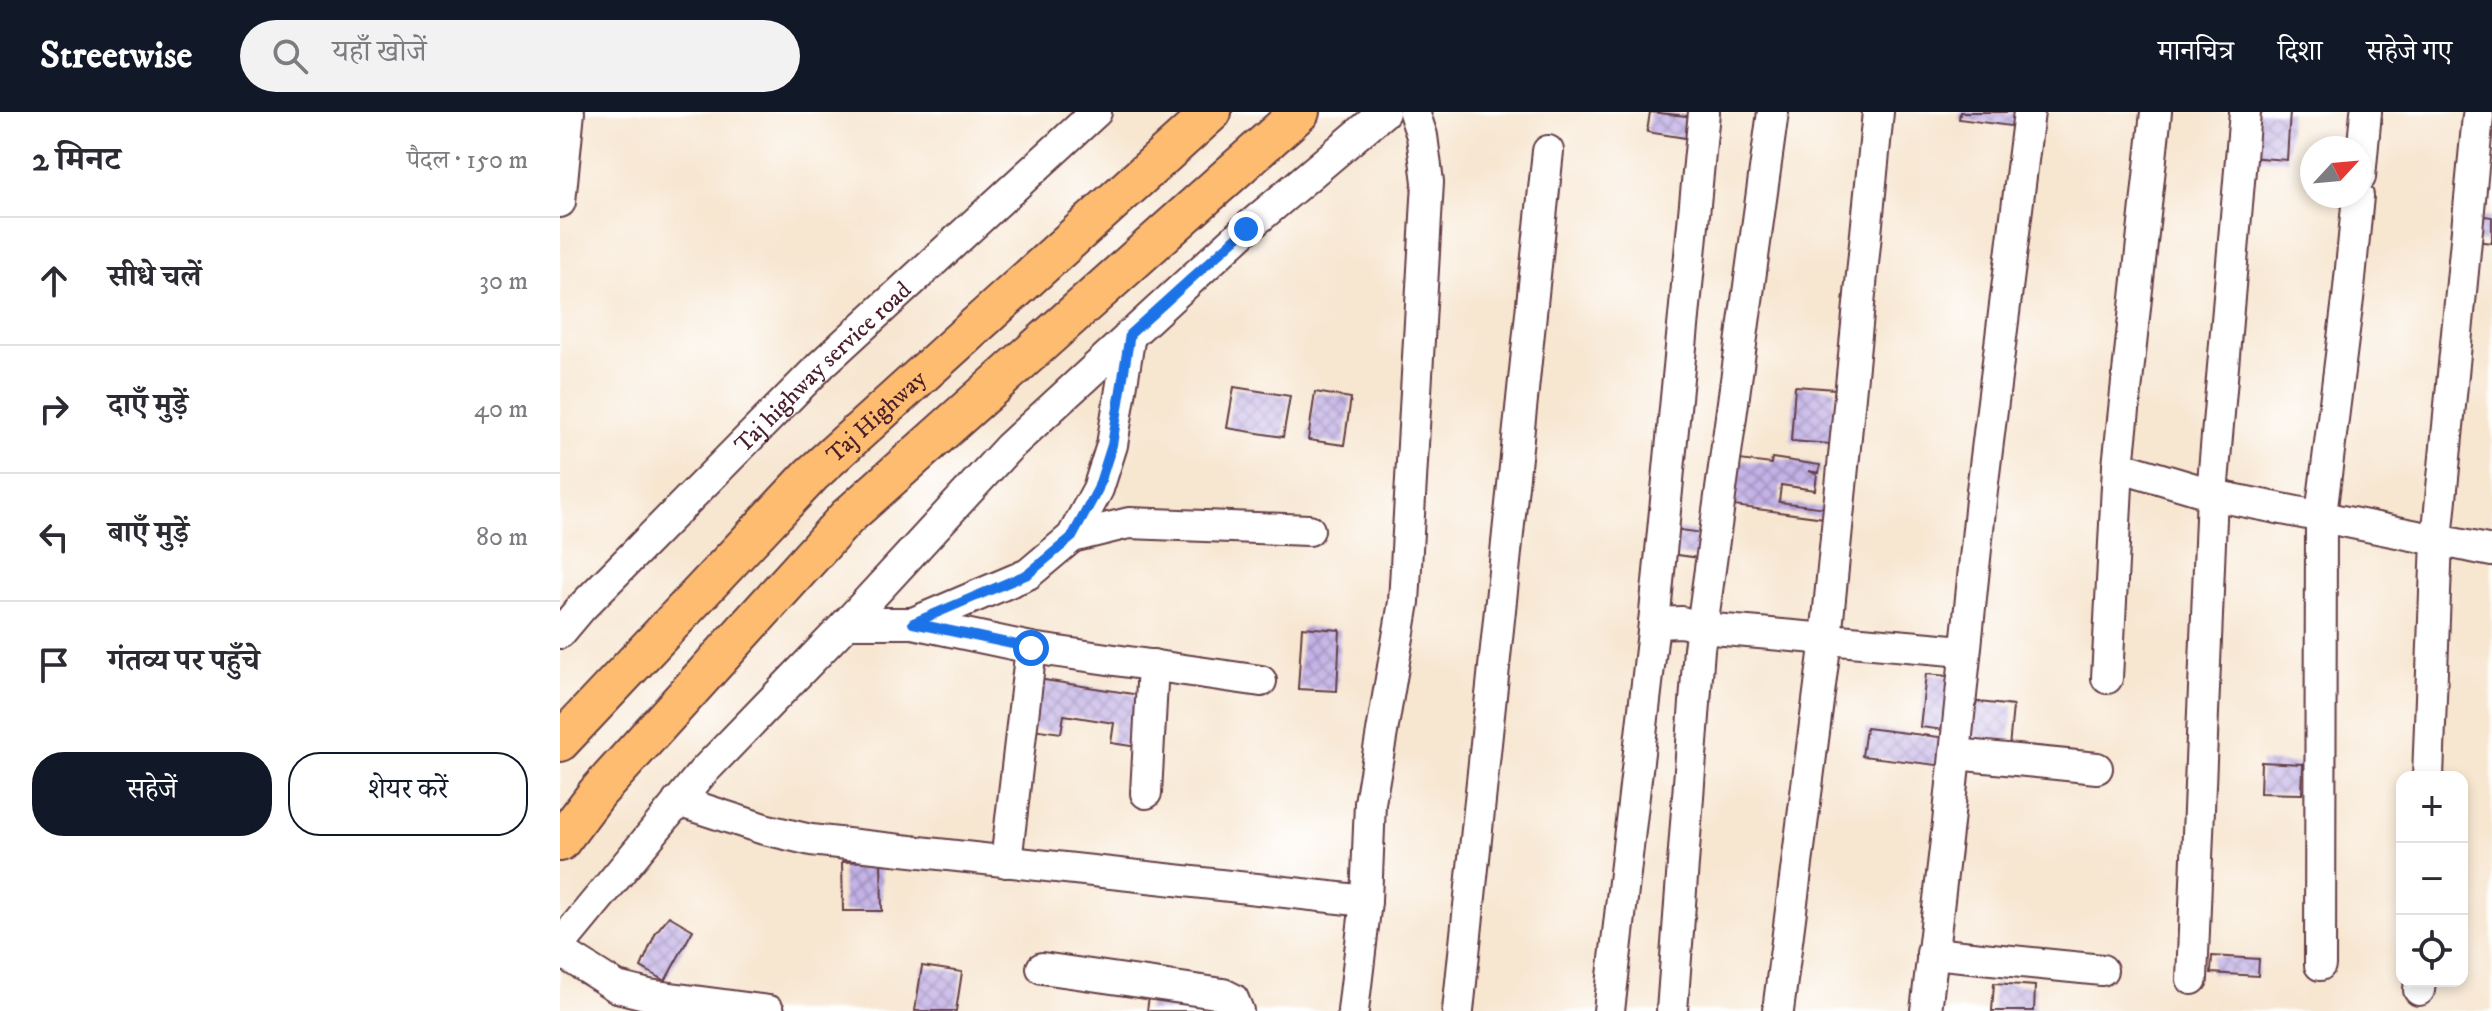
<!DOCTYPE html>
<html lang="hi">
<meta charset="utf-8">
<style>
body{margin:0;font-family:"IM FELL DW Pica","Noto Serif Devanagari",serif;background:#f2f2f3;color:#2b2b33}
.controls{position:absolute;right:24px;bottom:24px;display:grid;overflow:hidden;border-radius:16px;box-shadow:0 4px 12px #0003}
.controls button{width:72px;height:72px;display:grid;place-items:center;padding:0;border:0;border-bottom:2px solid #e1e1e2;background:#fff;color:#2b2b33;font:40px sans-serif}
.compass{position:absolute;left:1740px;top:24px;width:72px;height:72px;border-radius:50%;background:#fff;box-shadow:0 4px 12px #0003;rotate:64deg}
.stop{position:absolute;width:24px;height:24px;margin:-18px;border:6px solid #1a73e8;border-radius:50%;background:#fff}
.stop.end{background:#1a73e8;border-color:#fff;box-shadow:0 2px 8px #0008}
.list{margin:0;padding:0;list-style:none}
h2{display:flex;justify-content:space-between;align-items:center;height:104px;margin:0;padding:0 32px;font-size:34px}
h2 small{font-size:26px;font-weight:400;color:#7c7c81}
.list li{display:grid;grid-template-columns:52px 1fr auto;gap:24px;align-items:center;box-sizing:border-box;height:128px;padding:0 32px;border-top:2px solid #e1e1e2}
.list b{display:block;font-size:30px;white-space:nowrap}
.list em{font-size:26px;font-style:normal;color:#7c7c81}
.actions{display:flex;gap:16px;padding:24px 32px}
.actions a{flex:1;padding:18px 0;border:2px solid #111827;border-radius:32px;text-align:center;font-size:28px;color:#111827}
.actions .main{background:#111827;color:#fff}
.icon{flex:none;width:44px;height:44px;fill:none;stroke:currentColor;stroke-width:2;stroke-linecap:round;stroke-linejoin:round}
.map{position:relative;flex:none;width:1932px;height:899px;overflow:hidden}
header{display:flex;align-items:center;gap:48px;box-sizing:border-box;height:112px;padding:0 40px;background:#111827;color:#fff}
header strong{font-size:38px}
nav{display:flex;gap:44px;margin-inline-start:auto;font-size:28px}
.search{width:560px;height:72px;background:#f2f2f3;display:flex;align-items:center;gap:20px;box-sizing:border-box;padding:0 28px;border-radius:44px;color:#7c7c81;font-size:30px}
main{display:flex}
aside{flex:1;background:#fff}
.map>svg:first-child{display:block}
.building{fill:url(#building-cross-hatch)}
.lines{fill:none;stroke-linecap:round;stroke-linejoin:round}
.minor-casing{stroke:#643d44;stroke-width:34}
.major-casing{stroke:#643d44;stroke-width:42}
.minor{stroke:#fff;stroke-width:30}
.major{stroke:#fdbc6f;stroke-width:38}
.route{stroke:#1a73e8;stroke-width:10}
.labels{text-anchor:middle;stroke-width:8;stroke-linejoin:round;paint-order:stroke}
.street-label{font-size:24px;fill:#4a1f2b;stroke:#fff}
</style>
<header>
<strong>Streetwise</strong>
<div class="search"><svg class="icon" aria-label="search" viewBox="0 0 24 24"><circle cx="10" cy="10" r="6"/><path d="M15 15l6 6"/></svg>यहाँ खोजें</div>
<nav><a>मानचित्र</a><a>दिशा</a><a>सहेजे गए</a></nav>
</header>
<main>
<aside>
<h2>2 मिनट<small>पैदल · 150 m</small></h2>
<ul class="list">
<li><svg class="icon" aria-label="ahead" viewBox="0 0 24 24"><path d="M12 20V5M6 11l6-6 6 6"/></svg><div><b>सीधे चलें</b></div><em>30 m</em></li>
<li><svg class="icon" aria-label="right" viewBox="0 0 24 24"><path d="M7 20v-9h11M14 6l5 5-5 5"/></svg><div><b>दाएँ मुड़ें</b></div><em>40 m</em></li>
<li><svg class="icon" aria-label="left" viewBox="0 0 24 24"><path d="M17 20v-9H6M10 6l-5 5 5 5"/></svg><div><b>बाएँ मुड़ें</b></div><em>80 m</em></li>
<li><svg class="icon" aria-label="arrive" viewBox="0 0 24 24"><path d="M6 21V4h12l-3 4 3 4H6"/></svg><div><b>गंतव्य पर पहुँचे</b></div></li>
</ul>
<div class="actions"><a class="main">सहेजें</a><a>शेयर करें</a></div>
</aside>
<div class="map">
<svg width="1932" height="899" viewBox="0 0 1932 899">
<defs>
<pattern id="building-cross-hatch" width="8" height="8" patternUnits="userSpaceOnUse" patternTransform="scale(2)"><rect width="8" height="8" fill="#c3b2e7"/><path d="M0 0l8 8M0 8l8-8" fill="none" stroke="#a090bb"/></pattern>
</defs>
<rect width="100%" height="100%" fill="#fff"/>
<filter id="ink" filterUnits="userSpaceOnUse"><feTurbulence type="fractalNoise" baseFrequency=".0125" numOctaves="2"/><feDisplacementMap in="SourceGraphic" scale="16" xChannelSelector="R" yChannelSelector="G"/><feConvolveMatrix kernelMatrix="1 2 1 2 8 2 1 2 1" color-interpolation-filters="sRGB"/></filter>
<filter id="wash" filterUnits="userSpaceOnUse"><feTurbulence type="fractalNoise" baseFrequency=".006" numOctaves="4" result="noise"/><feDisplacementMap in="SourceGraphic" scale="32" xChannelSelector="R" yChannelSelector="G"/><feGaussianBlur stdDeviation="1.8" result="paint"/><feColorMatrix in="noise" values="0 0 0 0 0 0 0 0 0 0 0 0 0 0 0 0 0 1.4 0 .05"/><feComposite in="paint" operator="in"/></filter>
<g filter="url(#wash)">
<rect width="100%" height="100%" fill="#f7e6d0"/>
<g id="blocks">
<g class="building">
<path d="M1090 0 1135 5 1132 27 1087 20Z"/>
<path d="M1400 0H1460L1457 15 1399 7Z"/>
<path d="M1690 0H1730L1727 48 1687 45Z"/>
<path d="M1910 102 1932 105V131L1907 128Z"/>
<path d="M1235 274 1275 277 1271 332 1231 329Z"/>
<path d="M674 275 730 284 723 325 667 316Z"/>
<path d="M755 280 791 286 784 333 748 328Z"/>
<path d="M1212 346 1260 353 1259 361 1249 359 1257 362 1255 378 1221 373 1219 390 1266 396 1265 406 1166 393 1172 347 1211 352Z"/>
<path d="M1106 416 1150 422 1147 447 1102 441Z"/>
<path d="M742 515 780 518 777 579 738 577Z"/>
<path d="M1366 562 1398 565 1392 619 1360 615Z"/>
<path d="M478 567 586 584 578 635 551 631 554 611 504 603 501 621 471 617Z"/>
<path d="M1411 589 1453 594 1449 636 1406 632Z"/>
<path d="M1306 616 1388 626 1385 654 1302 644Z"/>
<path d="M1701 650 1743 652 1742 682 1700 681Z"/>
<path d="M321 749 322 799H283L282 750Z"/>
<path d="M109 804 133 818 105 869 81 855 96 820Z"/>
<path d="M1652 844 1699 847 1698 864 1651 861Z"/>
<path d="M362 854 402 860 396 899H355Z"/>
<path d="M1434 871 1475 874 1474 899H1432Z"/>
<path d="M589 884 657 895 656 899H587Z"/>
</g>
</g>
</g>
<g filter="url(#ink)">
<use href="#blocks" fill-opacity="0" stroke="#643d44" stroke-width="2"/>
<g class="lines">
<defs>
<g id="minor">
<path d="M1800 65 1806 0"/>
<path d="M0 90 9 0"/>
<path d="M1558 354 1662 385 1932 439"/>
<path d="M512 425 569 411 749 418"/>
<path d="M287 511H353L468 462 512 425 538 377 552 333 570 222"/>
<path d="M353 511 471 536 701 569"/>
<path d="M1094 511 1122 510 1142 516 1404 539"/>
<path id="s1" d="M0 521 21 496 262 252 536 0"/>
<path d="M1547 566 1558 354 1596 0"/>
<path d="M1395 642 1537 656"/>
<path d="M1868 665 1877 428 1918 4"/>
<path d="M586 681 593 553"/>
<path d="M118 689 204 717 251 728 806 789"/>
<path d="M446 750 471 536"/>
<path d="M0 833 142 661 287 511 449 335 686 117 824 0"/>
<path d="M0 839 57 875 89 883 209 899"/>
<path d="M1372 841 1542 858"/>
<path d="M1760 853 1761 403 1788 187 1798 84"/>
<path d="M482 856 663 882 673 887 678 899"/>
<path d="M1632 867 1652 382 1685 0"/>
<path d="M1859 878 1860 869"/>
<path d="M793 899 806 789 810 691 844 490 868 70 862 24 854 0"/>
<path d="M898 899 988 39"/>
<path d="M1049 899 1094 511 1144 0"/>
<path d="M1112 899 1139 537 1213 0"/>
<path d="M1218 899 1266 527 1318 0"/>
<path d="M1366 899 1388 711 1422 378 1469 0"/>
</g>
<g id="major">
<path id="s2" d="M0 630 251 363 652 0"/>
<path d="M0 730 37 681 287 405 740 0"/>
</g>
</defs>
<use href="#minor" class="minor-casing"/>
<use href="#major" class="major-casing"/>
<use href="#minor" class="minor"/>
<use href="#major" class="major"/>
</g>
</g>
<g class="lines" filter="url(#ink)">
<path class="route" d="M471 536 353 511 468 462 512 425 538 377 552 333 570 222 686 117"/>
</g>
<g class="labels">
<g class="street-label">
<text dy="8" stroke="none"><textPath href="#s1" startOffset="374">Taj highway service road</textPath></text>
<text dy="8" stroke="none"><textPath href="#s2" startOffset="454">Taj Highway</textPath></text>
</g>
</g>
</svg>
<div class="controls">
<button>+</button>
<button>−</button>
<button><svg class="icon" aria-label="locate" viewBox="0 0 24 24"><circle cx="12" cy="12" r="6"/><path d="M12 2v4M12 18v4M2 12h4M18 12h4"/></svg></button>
</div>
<svg class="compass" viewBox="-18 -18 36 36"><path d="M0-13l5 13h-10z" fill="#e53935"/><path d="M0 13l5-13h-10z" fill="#7c7c81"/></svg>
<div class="stop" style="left:471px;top:536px"></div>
<div class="stop end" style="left:686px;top:117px"></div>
</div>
</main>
